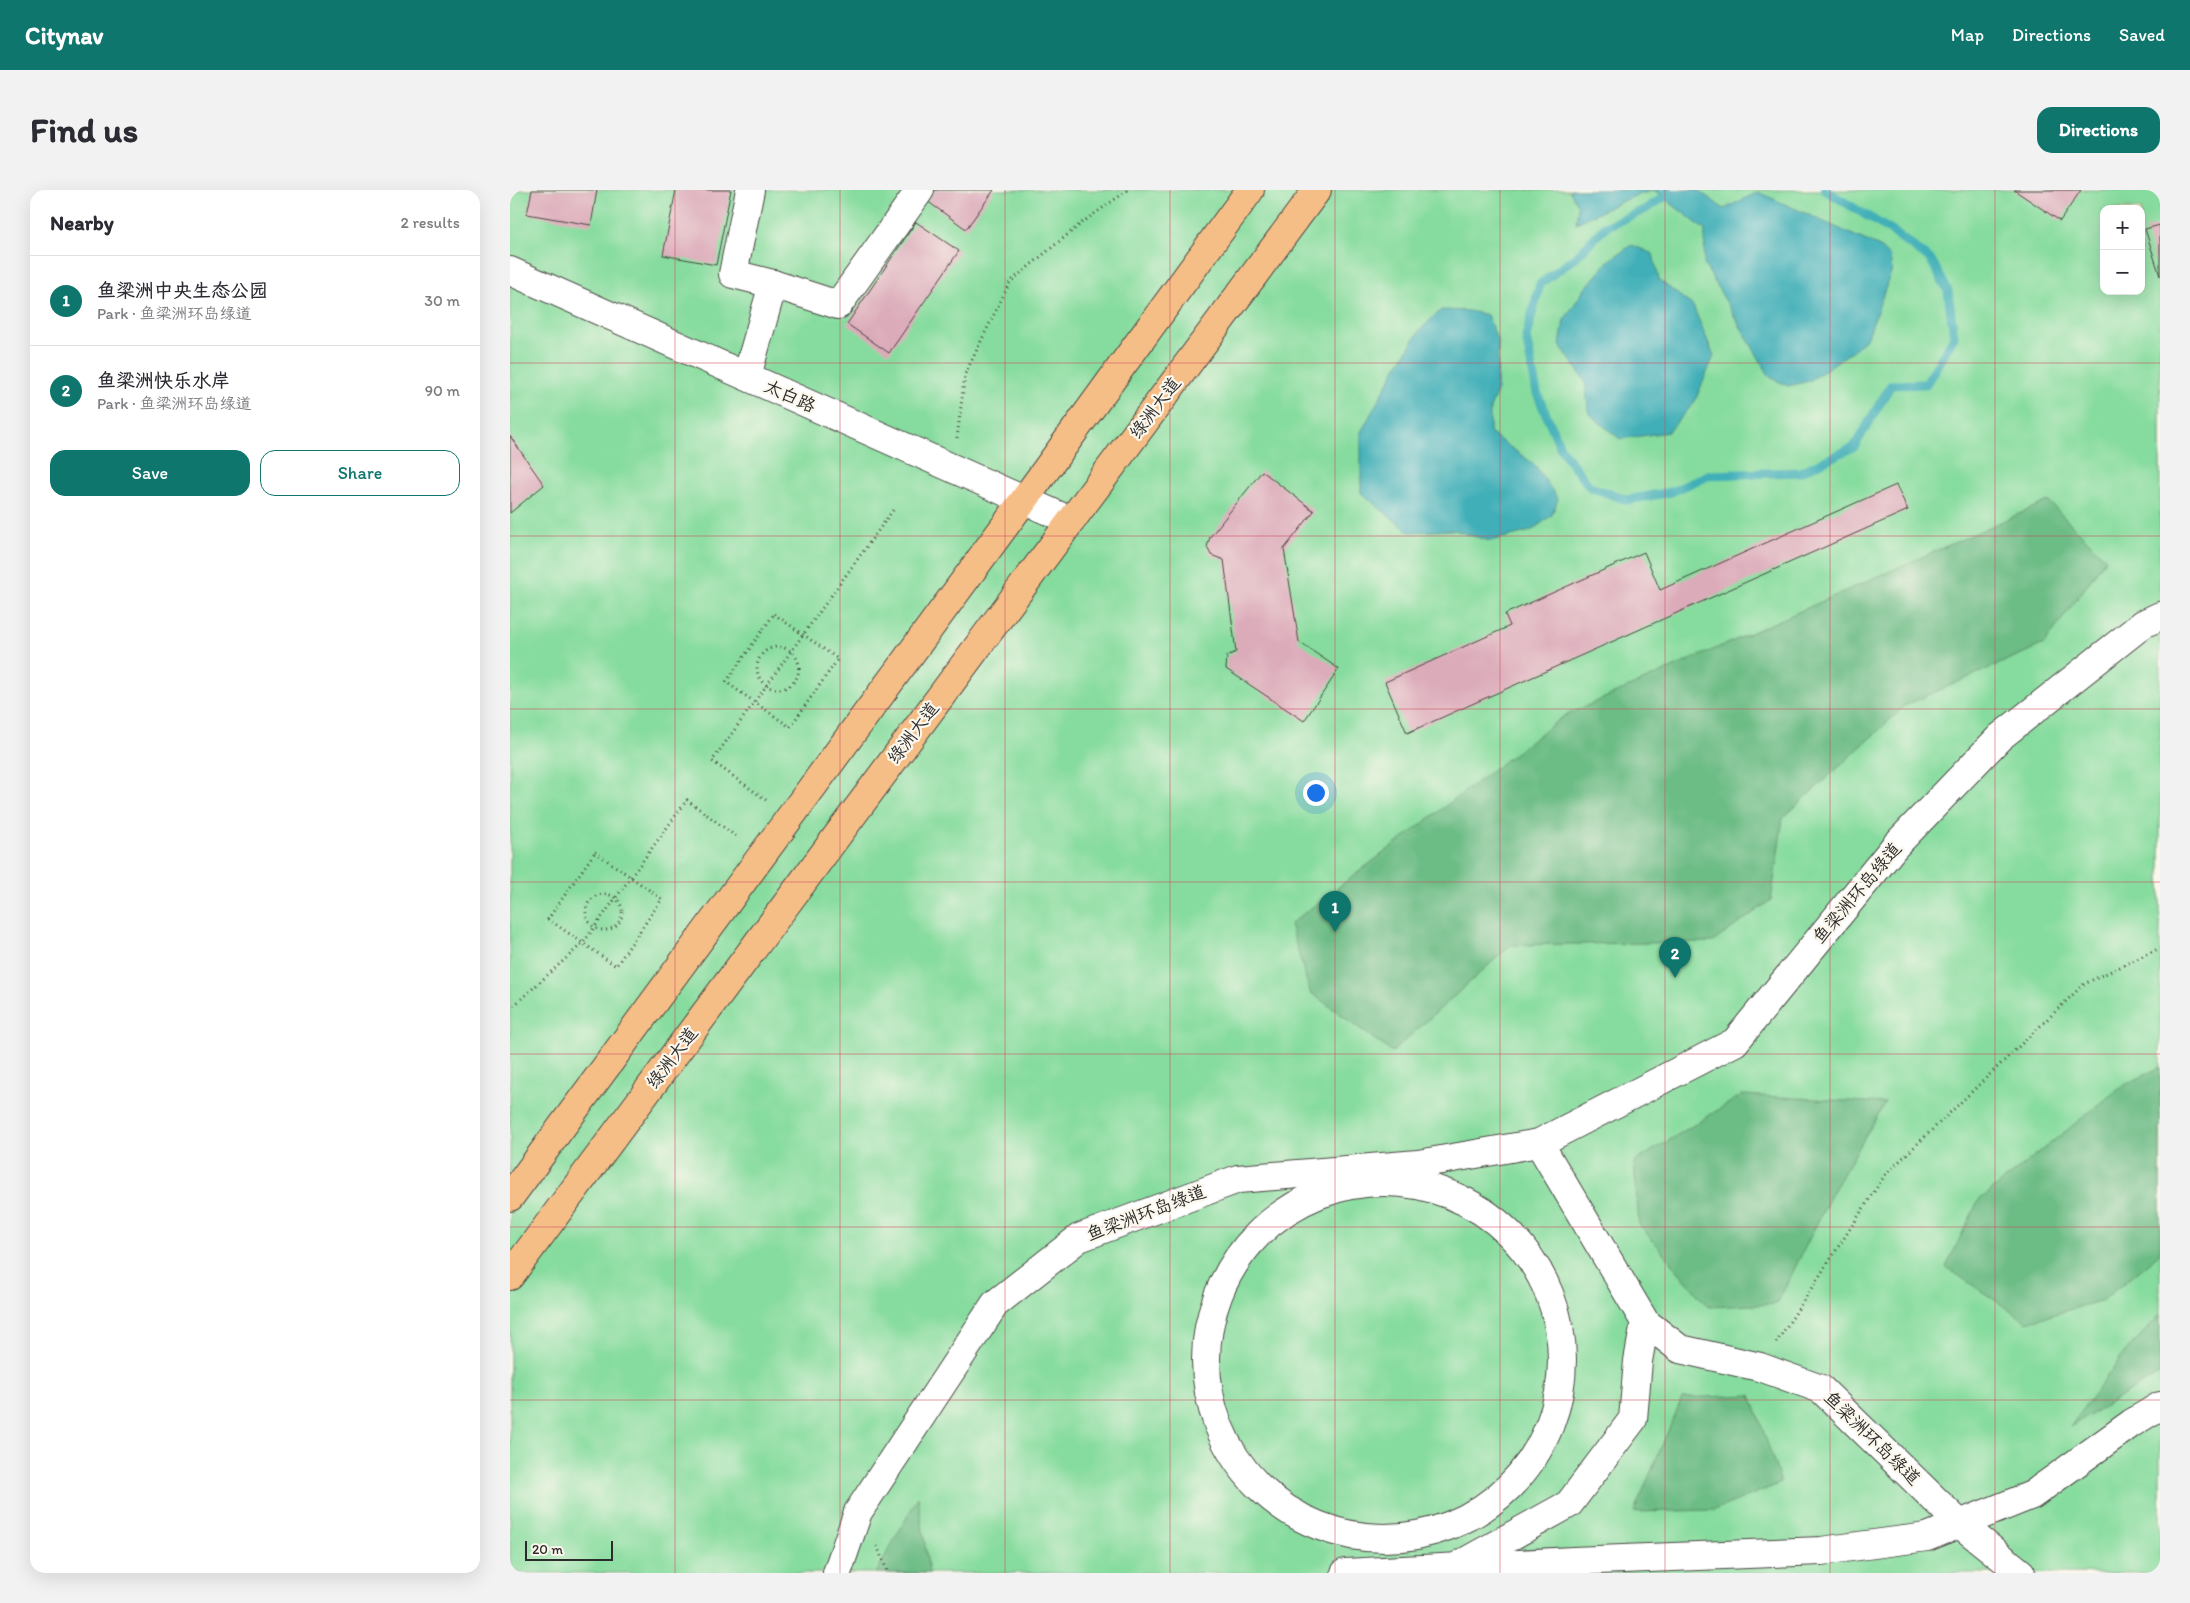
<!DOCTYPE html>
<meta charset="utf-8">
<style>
body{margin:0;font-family:Itim,"LXGW WenKai TC",sans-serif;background:#f2f2f3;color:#2b2b33}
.controls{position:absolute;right:15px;top:15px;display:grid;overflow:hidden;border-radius:10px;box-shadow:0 5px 20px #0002}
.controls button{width:45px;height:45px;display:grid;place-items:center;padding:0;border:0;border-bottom:1px solid #e1e1e2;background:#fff;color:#2b2b33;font:25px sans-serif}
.scale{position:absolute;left:15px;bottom:12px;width:88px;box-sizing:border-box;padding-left:5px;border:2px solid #2b2b2b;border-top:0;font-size:14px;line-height:18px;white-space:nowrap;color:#2b2b2b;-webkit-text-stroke:4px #fbf7ec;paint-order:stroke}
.you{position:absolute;left:805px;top:602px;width:18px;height:18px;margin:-12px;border:4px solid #fff;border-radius:50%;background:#1a73e8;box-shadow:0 0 0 8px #1a73e833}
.badge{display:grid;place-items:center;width:32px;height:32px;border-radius:50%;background:#0f766e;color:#fff;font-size:16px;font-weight:700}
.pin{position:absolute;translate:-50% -41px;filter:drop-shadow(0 1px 2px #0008)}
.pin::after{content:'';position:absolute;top:26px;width:18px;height:15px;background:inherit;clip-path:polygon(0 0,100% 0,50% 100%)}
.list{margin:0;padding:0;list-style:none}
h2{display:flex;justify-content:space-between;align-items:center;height:65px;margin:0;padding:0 20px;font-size:21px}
h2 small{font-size:16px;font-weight:400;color:#7c7c81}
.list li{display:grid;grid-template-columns:32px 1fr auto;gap:15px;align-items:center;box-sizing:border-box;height:90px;padding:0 20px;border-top:1px solid #e1e1e2}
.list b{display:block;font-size:19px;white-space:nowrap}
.list p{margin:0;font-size:16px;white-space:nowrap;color:#7c7c81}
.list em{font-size:16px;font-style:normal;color:#7c7c81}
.actions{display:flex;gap:10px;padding:15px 20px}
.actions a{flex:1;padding:11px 0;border:1px solid #0f766e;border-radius:15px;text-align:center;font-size:18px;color:#0f766e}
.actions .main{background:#0f766e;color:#fff}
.map{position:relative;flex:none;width:1650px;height:1383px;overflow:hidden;border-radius:15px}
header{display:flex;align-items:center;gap:30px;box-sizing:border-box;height:70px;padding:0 25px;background:#0f766e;color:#fff}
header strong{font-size:24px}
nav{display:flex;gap:28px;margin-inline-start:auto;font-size:18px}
.intro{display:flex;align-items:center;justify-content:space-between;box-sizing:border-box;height:120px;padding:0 30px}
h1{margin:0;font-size:35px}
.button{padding:12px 22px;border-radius:15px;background:#0f766e;color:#fff;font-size:18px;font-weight:700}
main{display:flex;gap:30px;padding:0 30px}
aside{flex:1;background:#fff;border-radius:15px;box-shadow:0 5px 20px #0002}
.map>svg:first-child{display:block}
.green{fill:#86dc9e;stroke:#588464;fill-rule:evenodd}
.forest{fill:#6cbc85;stroke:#4c7458}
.water{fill:#3fafb8;stroke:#356d72}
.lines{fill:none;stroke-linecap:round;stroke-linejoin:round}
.stream{stroke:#3fafb8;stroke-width:9}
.building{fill:#dcabba}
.minor-casing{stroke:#484642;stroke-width:30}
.major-casing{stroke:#484642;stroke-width:30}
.path{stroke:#484642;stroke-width:3;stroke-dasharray:1 4;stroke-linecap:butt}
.minor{stroke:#fff;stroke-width:28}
.major{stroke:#f6be87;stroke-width:28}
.grid{fill:none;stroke:#d1495b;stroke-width:1;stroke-opacity:0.55}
.labels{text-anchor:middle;stroke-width:4.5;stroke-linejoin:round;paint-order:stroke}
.street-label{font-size:18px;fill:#2b2b2b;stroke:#fbf7ec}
</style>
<header>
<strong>Citynav</strong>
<nav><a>Map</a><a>Directions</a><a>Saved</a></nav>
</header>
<div class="intro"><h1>Find us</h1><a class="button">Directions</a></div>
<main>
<aside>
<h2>Nearby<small>2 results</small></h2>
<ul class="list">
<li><span class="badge">1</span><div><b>鱼梁洲中央生态公园</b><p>Park · 鱼梁洲环岛绿道</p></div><em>30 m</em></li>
<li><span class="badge">2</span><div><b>鱼梁洲快乐水岸</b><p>Park · 鱼梁洲环岛绿道</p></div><em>90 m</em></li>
</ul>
<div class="actions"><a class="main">Save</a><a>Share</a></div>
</aside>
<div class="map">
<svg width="1650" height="1383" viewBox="0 0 1650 1383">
<rect width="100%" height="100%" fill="#fbf7ec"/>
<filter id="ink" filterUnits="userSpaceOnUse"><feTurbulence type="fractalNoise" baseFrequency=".02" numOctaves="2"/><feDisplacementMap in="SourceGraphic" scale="10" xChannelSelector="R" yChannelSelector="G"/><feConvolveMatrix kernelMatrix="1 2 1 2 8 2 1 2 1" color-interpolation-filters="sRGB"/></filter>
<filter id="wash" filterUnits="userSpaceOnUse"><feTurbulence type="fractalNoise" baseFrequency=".0096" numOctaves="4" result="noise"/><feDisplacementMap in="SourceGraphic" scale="20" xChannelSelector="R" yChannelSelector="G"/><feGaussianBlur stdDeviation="1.12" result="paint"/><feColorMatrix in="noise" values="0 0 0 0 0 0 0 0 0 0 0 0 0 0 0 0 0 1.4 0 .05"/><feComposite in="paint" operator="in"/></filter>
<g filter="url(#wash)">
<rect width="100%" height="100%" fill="#ece2c2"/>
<path class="green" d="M0 0H1650V1383H0ZM1594 19H1631V101H1594Z"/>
<g class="forest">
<path d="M1538 311 1596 369 1534 454 1396 515 1273 628 1261 710 1203 752 1001 755 882 862 800 802 780 734 1054 526Z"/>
<path d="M1650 877V1063L1593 1110 1517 1132 1436 1077 1468 1011 1611 897Z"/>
<path d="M1232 905 1375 913 1322 1003 1267 1114 1198 1117 1129 1034 1124 972Z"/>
<path d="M1650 1125V1183L1560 1237 1614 1163Z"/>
<path d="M1241 1205 1271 1293 1204 1320 1124 1322 1172 1208Z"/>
<path d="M408 1307 419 1383H366Z"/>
</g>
<g class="water">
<path d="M1059 0H1188L1214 19 1248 2 1370 57 1380 67 1382 80 1358 146 1348 157 1299 191 1278 196 1260 187 1194 74 1195 40 1144 0 1117 9 1066 33 1068 16Z"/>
<path d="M1122 55 1143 64 1149 90 1183 116 1204 166 1184 213 1158 242 1110 249 1079 224 1075 191 1050 155 1054 130 1074 100 1099 70Z"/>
<path d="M931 120 959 121 977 125 988 152 987 202 980 218V243L1024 274 1048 309 1042 325 1021 341 980 351 944 340 899 342 851 303V242L886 178 910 140Z"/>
</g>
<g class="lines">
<path class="stream" d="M1158 0 1153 8 1136 19 1095 37 1067 66 1030 94 1016 147 1027 203 1051 259 1080 297 1117 310 1161 302 1199 285 1290 282 1344 257 1381 195 1416 194 1444 147 1438 101 1421 70 1380 40 1315 0"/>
</g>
<g id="blocks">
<g class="building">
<path d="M22 0H87L81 35 17 24Z"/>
<path d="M166 0H221L206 75 153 65Z"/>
<path d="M425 0H484L456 39 417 11Z"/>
<path d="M1504 0H1571L1550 31Z"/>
<path d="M406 32 449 61 379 163 337 134Z"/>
<path d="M1650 35V86L1635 39Z"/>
<path d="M0 246 34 295 0 323Z"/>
<path d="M752 281 804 321 774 359 789 452 829 479 794 531 716 479 717 466 726 462 714 370 701 365 697 357 700 347Z"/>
<path d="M1386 295 1398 320 897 543 875 492 1000 436 995 424 1134 362 1150 400Z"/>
</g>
</g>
</g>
<g filter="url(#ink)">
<use href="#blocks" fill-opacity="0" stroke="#484642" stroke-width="1"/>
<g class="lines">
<defs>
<g id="minor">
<path d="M240 0 223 84 263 94 328 115 410 0"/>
<path d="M0 81 561 331"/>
<path d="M237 186 263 94"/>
<path d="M1029 953 1135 1132 1170 1159 1250 1177 1311 1199 1450 1334 1511 1383"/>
<circle cx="874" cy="1170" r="178"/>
<path d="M951 1374 1059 1314 1123 1229 1128 1171 1135 1132"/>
<path d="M327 1383 348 1322 485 1114 569 1048 728 989 908 974 1029 953 1225 852 1385 656 1490 547 1633 434 1650 426"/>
<path d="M835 1383 1063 1371 1311 1361 1417 1347 1522 1305 1622 1233 1650 1216"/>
</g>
<g id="major">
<path d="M0 1007 514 310 740 0"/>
<path d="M0 1086 807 0"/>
</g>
</defs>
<use href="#minor" class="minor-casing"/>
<use href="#major" class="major-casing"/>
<g class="path">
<path d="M447 248 455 184 500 92 573 32 618 0"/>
<path d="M264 424 328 469 280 537 216 492Z"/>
<circle cx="268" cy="478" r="21"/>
<path d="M256 610 202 571 383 320"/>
<path d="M85 662 152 709 106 776 38 729Z"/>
<circle cx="94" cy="722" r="18"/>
<path d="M0 819 73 753 177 610 228 648"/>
<path d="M1266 1153 1375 985 1574 794 1650 758"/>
<path d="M367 1356 378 1383"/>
</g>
<use href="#minor" class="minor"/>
<use href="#major" class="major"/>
</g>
</g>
<path class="grid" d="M165 0V1383M330 0V1383M495 0V1383M660 0V1383M825 0V1383M990 0V1383M1155 0V1383M1320 0V1383M1485 0V1383M0 173H1650M0 346H1650M0 519H1650M0 692H1650M0 864H1650M0 1037H1650M0 1210H1650"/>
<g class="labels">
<g class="street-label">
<text transform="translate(280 206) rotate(24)" y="6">太白路</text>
<text transform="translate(645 218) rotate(-53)" y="6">绿洲大道</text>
<text transform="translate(403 543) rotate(-53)" y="6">绿洲大道</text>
<text transform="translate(1347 703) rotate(-50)" y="6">鱼梁洲环岛绿道</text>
<text transform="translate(162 868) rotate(-53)" y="6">绿洲大道</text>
<text transform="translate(636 1023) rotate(-21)" y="6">鱼梁洲环岛绿道</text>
<text transform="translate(1362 1248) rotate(44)" y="6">鱼梁洲环岛绿道</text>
</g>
</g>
</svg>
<div class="controls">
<button>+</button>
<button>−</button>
</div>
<div class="scale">20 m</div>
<div class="you"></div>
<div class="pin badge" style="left:825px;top:742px">1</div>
<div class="pin badge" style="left:1165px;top:788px">2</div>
</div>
</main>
